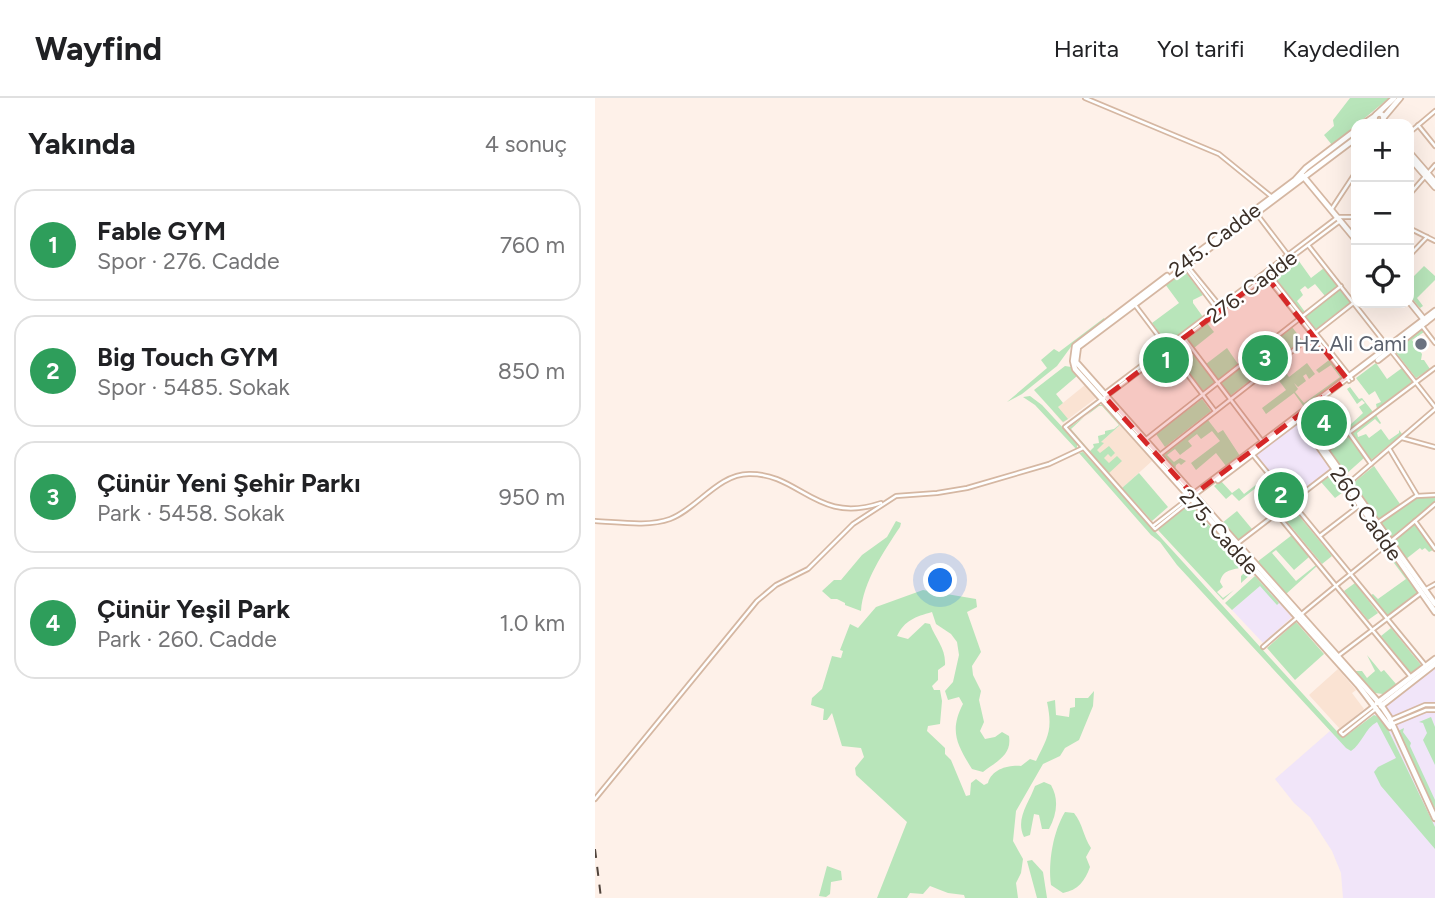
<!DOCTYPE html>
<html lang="tr">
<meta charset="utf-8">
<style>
body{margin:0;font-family:Figtree,sans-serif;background:#f2f2f2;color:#202124}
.controls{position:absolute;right:21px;top:21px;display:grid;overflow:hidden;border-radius:14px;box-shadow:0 7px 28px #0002}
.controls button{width:63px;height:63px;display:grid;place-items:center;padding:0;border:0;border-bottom:2px solid #e0e0e0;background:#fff;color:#202124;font:35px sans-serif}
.you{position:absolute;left:346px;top:483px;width:24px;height:24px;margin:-18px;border:5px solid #fff;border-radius:50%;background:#1a73e8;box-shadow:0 0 0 10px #1a73e833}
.badge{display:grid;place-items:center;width:46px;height:46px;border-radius:50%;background:#1a73e8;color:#fff;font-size:23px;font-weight:700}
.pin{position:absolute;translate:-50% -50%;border:4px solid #fff;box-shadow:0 2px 7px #0006}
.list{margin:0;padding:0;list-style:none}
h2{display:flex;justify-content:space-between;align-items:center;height:91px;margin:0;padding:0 28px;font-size:30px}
h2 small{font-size:23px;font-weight:400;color:#757577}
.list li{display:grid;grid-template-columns:46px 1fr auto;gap:21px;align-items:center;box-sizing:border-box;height:112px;margin:0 14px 14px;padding:0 14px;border:2px solid #e0e0e0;border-radius:21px}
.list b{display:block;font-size:26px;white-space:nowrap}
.list p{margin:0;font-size:23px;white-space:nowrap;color:#757577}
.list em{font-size:23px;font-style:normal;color:#757577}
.icon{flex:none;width:38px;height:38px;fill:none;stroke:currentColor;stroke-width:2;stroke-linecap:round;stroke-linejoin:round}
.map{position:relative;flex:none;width:840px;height:800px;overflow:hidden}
header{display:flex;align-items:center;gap:42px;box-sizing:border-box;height:98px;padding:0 35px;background:#fff;border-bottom:2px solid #e0e0e0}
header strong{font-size:33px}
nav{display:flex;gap:38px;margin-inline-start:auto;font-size:24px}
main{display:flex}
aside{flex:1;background:#fff}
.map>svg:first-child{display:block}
.built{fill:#fae3d3}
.education{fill:#f1e5f9}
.green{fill:#b8e5ba}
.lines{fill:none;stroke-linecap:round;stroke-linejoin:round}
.street-casing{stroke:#d5b7a2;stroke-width:6}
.secondary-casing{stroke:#d5b7a2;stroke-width:8}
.street{stroke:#fff;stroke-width:2.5}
.secondary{stroke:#fff;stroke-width:4.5}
.rail{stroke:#50443c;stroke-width:2;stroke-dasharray:9 9;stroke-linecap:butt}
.marked{fill:#d62828;fill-opacity:0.2;stroke:#d62828;stroke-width:5;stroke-dasharray:14 9;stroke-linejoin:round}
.worship-dot{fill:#6b7280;stroke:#fff;stroke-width:2.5}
.labels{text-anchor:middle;stroke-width:5;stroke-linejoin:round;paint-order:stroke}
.street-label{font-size:21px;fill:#3b2f27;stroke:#fff}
.worship-label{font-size:21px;fill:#5b616d;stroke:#fff;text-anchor:end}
</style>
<header>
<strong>Wayfind</strong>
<nav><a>Harita</a><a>Yol tarifi</a><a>Kaydedilen</a></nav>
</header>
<main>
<aside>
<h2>Yakında<small>4 sonuç</small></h2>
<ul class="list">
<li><span class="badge" style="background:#2e9e5b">1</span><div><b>Fable GYM</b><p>Spor · 276. Cadde</p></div><em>760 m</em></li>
<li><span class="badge" style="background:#2e9e5b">2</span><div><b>Big Touch GYM</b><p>Spor · 5485. Sokak</p></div><em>850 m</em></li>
<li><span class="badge" style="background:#2e9e5b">3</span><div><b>Çünür Yeni Şehir Parkı</b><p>Park · 5458. Sokak</p></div><em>950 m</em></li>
<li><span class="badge" style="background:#2e9e5b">4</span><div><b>Çünür Yeşil Park</b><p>Park · 260. Cadde</p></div><em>1.0 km</em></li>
</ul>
</aside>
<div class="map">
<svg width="840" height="800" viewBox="0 0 840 800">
<rect width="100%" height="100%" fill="#fef1e9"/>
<g class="built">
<path d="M490 287 501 300 468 325 458 313Z"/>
<path d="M525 327 557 363 527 390 494 355Z"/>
<path d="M743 571 761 592 757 595 769 611 745 631 714 597Z"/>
</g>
<g class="education">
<path d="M703 325 736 370 696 401 661 357Z"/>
<path d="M667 486 697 519 668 545 637 512Z"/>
<path d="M840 570V800H748L746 775 737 753 715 719 699 705 680 681 735 633 745 643Z"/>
</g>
<g class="green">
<path d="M755 0H794L737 47 729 37 739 28 738 22Z"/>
<path d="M701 159 716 180 729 170 743 188 730 198 720 186 713 191 710 188 705 192 708 197 702 203 710 214 708 215 677 176Z"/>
<path d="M829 168 840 178V182L822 200 828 208 825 210 814 197V183Z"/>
<path d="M589 172 608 197 598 202V205L608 219 572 245 557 225 584 205 570 186Z"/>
<path d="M745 191 756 204 721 231 710 218Z"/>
<path d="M509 220 510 222 478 246 462 268 427 296 412 304 452 270 446 262 459 251 464 254Z"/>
<path d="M612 225 619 234 599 250 592 240Z"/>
<path d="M697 229 707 242 635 298 626 285Z"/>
<path d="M826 230 829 234 817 242 827 256 826 262H829L835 271 821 280 799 252Z"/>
<path d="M632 250 643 266 623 282 611 266Z"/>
<path d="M599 256 620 284 608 293 587 266Z"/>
<path d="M734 262 749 280 709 309 699 295 671 316 667 310 691 292 676 272 684 266 694 279 712 265 720 276 714 281 711 276 708 278 711 283 703 289 699 285 703 291 700 294 709 305 745 279 736 267 724 275 721 272Z"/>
<path d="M781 265 792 281 807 270 817 284 782 311 781 306 786 304 780 293 774 297 761 280Z"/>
<path d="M470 268 476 269 482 278 461 296 468 305 463 309 473 321 468 324 439 292Z"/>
<path d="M755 289 764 301 767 300 778 314 754 331 744 318 747 316 755 327 768 315 764 309 770 305 767 302 762 306 752 291Z"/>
<path d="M435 298 447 307 482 345V352L440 307 428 299Z"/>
<path d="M607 301 616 313 570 349 561 336Z"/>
<path d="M729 305 750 334 730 349 710 320Z"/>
<path d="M503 307H507L525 327 506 344 509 345 502 352 505 355 514 348 520 355 516 359 513 356 509 360 514 365 522 358 527 363 513 376 474 332 475 329 489 319 476 331 495 353 499 349 498 346 504 345 503 338 510 336V333L519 331 524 327 507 308H504L491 318Z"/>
<path d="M781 317 786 325 785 326 780 321 762 335 763 339 771 336 774 340 786 331 794 342 804 335V332L807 336 776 362 757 335Z"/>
<path d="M613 322 623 335 628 332 645 358 631 368 621 355 601 372 596 365 625 343 617 333 606 341 602 336 593 343 597 348 585 357 580 351 572 357 579 364 585 360 591 363 586 367 584 365 581 367 580 372 568 358Z"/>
<path d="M753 338 769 360 750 377 733 353Z"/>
<path d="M488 354 748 640 779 617 788 621 840 729V751L786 688 779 674 783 669 801 660 782 624C770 630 767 646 756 653L751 650 582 467 565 444 556 437 484 355Z"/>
<path d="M779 368 805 406 783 422 757 386Z"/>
<path d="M738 374 751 392 740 400 726 384Z"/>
<path d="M544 375 573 409 557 423 527 390Z"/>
<path d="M626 383 637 395 644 390 649 396 662 386 680 409 679 411 662 389 644 403 637 396 631 401 619 388Z"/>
<path d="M822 399 840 400V404L797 441 785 425Z"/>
<path d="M595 406 657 475 646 485V478L652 472 648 469C638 472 628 471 625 484L628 489 622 494 628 500 639 492 628 502 563 432Z"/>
<path d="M695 407 737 458 727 466 685 415Z"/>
<path d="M642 413 657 431 643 442 627 425Z"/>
<path d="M301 423 306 425 305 429C289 453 268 484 266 513L250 507V505L242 501H236L227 493 239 482H246L267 457 292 439Z"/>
<path d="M820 426 838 452 834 454 830 450 827 452 825 450 811 461 799 444Z"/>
<path d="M697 437 714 459 699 472 681 452 677 455 701 483 721 467 722 468 691 496 662 464Z"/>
<path d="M790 453H794L823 495 793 518 776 497 778 496 783 501 811 481Z"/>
<path d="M660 478 684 505 682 507 665 488 637 512 630 505Z"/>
<path d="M760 485 783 515 773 522 749 493Z"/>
<path d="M328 492 381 501 382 509 372 514 386 554 377 568 378 577 386 593 384 602 389 624 385 633 390 641 400 639 407 634 414 638C417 657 402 663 388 674L377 671C362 647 354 633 368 606L364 599 353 602 350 593 358 584 364 557 362 544 356 536 341 526 337 514C320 519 310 522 302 538L313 541 330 525 335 526C341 542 351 550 350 567L343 572V582L337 588 339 592H345L347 603 345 626 333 628 332 633 350 650V656L356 662 371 698 375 697 376 685 381 681 389 687 393 685C397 671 413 667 426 668L435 661 441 663C453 639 458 632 452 604L460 602 461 617 474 619 475 610 480 609V600H493L499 593 498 608 484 642 470 650 465 658 448 666 421 713 418 743 428 761 426 775 421 785 423 800H370L369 797 353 795 335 788 328 796 315 795 312 800H282L312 724 261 677 260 670 269 659 266 650 247 648 237 615 232 622H228L229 611 216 607 217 600 227 591 237 558 246 560 248 553 245 552 255 526 263 530 281 509Z"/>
<path d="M701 524 729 556 700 582 672 550Z"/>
<path d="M796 530 826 567 816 575 786 538Z"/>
<path d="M772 557 786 574 789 572 801 586 788 596 780 595 760 573H767L772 580 780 573Z"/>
<path d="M836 619 840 629V667L828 642 832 635 828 625 824 624Z"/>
<path d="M809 630 808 634 816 645 815 648 840 702V711L803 633Z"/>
<path d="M449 684 456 687C464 701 462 716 454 731H447L444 717 439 716 435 737 429 739C420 721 434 705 440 688Z"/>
<path d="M470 714 479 715C488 726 488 738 496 750L491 759 495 769C490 783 483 792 468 795L456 787C453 764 458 734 470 714Z"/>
<path d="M437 762 448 774 452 800H442L432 763Z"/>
<path d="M232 768 246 773 247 782 236 784 235 796 231 799 224 798Z"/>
</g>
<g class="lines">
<defs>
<g id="street">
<path d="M490 0 624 56 677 99"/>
<path d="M823 27 840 48"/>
<path d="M814 35 840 13"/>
<path d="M814 97 840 67"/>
<path d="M736 112 761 74"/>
<path d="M661 115 693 157"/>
<path d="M814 130 840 143"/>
<path d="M713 147 840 309"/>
<path d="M814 158 832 139"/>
<path d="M590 165 625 208"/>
<path d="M588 166 622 211"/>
<path d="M674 176 757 281"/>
<path d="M671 178 754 283"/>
<path d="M540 207 620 313"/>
<path d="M827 228 840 245"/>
<path d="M589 240 667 343"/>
<path d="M509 296 743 119H761"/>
<path d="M730 301 776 366"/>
<path d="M807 340 840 349"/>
<path d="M550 342 746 188"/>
<path d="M731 352 840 270"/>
<path d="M795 352 822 397"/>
<path d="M566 356 761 203"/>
<path d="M658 357 831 568"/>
<path d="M755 384 840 311"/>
<path d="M596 402 560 431 470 329 745 123"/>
<path d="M681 415 816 579"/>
<path d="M0 423C23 424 53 429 75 421 102 411 123 376 154 376 205 375 221 427 286 405"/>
<path d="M820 423 840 451"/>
<path d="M782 425 821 398 840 397"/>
<path d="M558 428 594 400"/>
<path d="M726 437 765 407"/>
<path d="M643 445 738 372"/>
<path d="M831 491 840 486"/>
<path d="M668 549C724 499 784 455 840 406"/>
<path d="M743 558 826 495"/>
<path d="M780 607 745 634 748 637 782 610"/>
<path d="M795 622 830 607H840"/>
<path d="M797 626 831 612H840"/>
<path d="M0 701 162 503 181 487 213 471 258 426 301 398 342 395 372 390 454 366 488 350"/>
</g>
<g id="secondary">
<circle cx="784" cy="20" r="4.5"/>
<path d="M782 16 799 0"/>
<path d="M789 19 805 0"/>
<path d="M768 26 780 18"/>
<path d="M761 40 483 249 481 264 786 607 794 619 840 720"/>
<path d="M814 54 840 84"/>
<path d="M814 59 840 89"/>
<path d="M708 78 761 142"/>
<path d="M593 162 700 82 711 70 761 32"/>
<path d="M572 178 480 248 478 263 480 271 763 587 795 629"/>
<path d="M814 203 831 224"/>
<path d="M783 262 840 217"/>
<path d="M703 319 840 514"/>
<path d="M707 319 840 506"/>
<path d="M623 382 722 307"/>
<path d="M598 397 840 213"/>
<path d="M782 605 840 561"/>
<path d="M786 608 840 566"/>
</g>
</defs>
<use href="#street" class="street-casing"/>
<use href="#secondary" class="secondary-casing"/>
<use href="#street" class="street"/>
<use href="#secondary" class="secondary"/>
<path class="rail" d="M0 751 6 800"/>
</g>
<path class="marked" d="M671 178 752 281 598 397 510 299Z"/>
<circle class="worship-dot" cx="826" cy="246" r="7"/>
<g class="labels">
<g class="street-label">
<text transform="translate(620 142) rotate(-37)" y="7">245. Cadde</text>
<text transform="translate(657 189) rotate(-37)" y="7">276. Cadde</text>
<text transform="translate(771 416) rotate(55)" y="7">260. Cadde</text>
<text transform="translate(624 434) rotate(48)" y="7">275. Cadde</text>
</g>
<g class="worship-label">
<text x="812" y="253">Hz. Ali Cami</text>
</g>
</g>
</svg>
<div class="controls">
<button>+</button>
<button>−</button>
<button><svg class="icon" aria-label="locate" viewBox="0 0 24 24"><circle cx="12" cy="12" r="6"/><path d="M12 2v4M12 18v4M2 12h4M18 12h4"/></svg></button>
</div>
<div class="you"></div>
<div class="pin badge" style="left:571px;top:262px;background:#2e9e5b">1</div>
<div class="pin badge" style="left:686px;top:397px;background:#2e9e5b">2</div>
<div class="pin badge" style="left:670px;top:260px;background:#2e9e5b">3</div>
<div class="pin badge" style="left:729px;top:325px;background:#2e9e5b">4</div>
</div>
</main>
